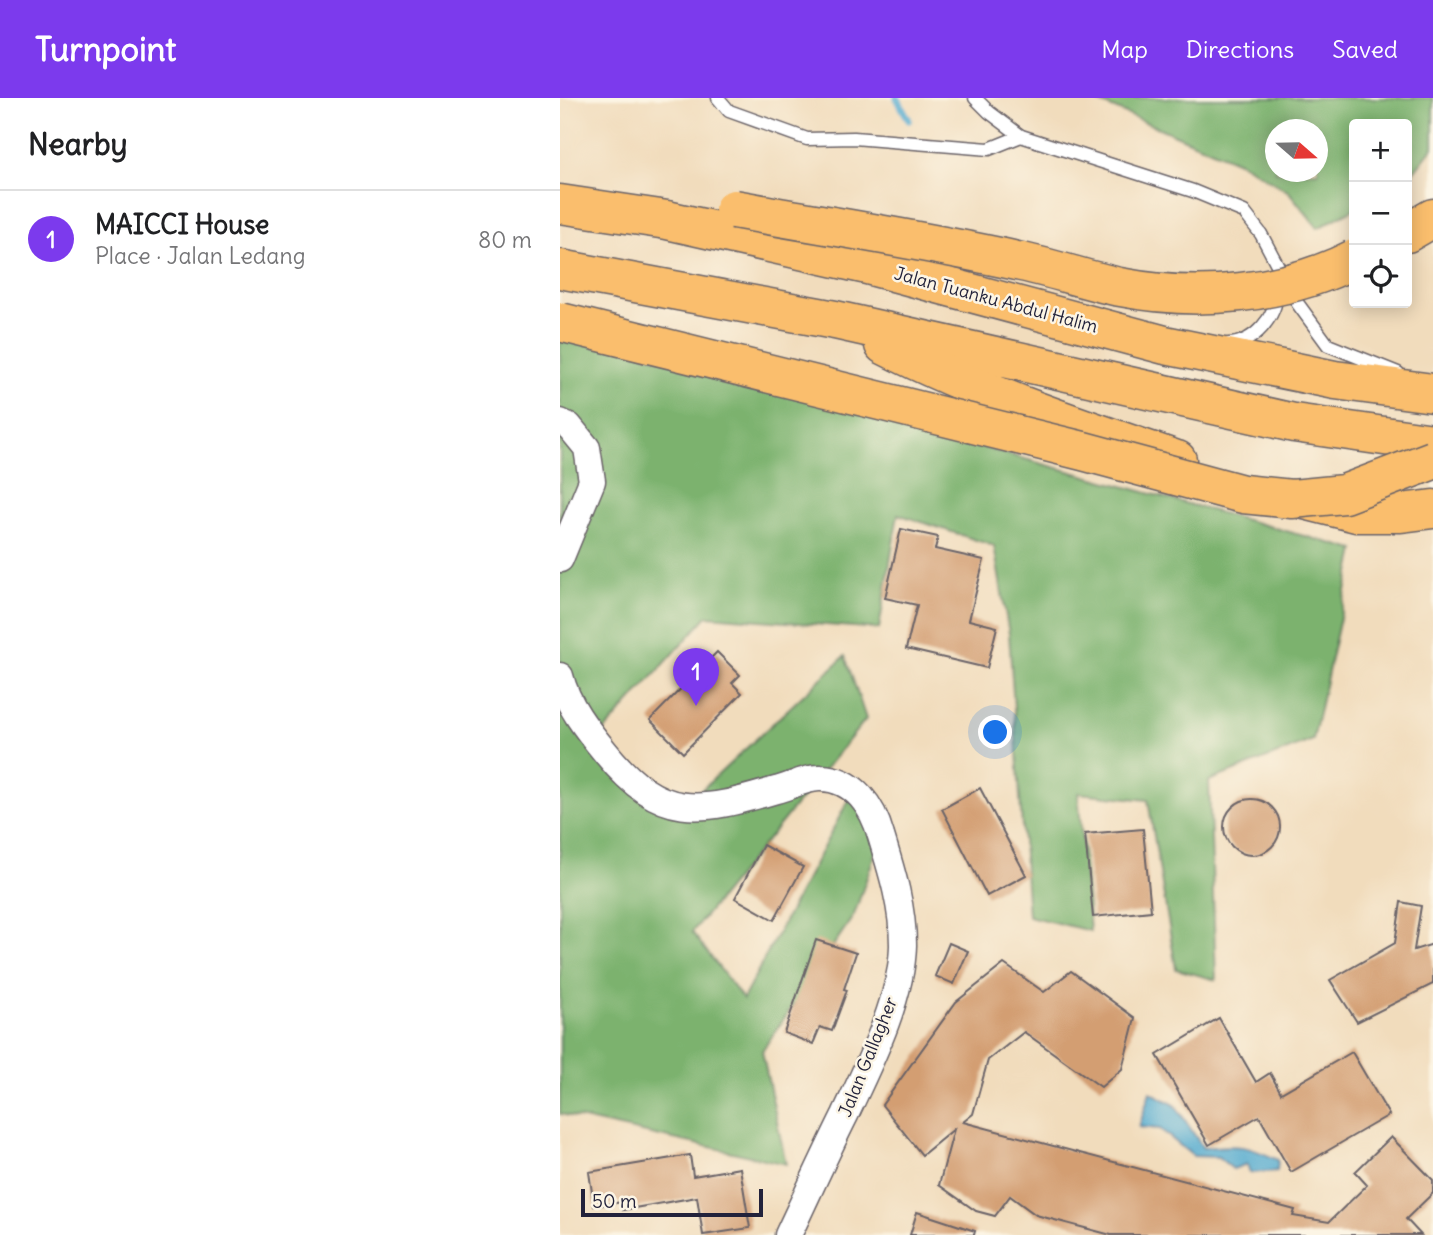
<!DOCTYPE html>
<meta charset="utf-8">
<style>
body{margin:0;font-family:Delius,sans-serif;background:#f6f6f6;color:#202124}
.controls{position:absolute;right:21px;top:21px;display:grid;overflow:hidden;border-radius:7px;box-shadow:0 4px 18px #0003}
.controls button{width:63px;height:63px;display:grid;place-items:center;padding:0;border:0;border-bottom:2px solid #e0e0e0;background:#fff;color:#202124;font:35px sans-serif}
.compass{position:absolute;left:705px;top:21px;width:63px;height:63px;border-radius:50%;background:#fff;box-shadow:0 4px 18px #0003;rotate:110deg}
.scale{position:absolute;left:21px;bottom:18px;width:182px;box-sizing:border-box;padding-left:7px;border:4px solid #22223b;border-top:0;font-size:19px;line-height:24px;white-space:nowrap;color:#22223b;-webkit-text-stroke:5px #fcf5e5;paint-order:stroke}
.you{position:absolute;left:436px;top:635px;width:24px;height:24px;margin:-18px;border:5px solid #fff;border-radius:50%;background:#1a73e8;box-shadow:0 0 0 10px #1a73e833}
.badge{display:grid;place-items:center;width:46px;height:46px;border-radius:50%;background:#7c3aed;color:#fff;font-size:23px;font-weight:700}
.pin{position:absolute;translate:-50% -58px;filter:drop-shadow(0 2px 4px #0008)}
.pin::after{content:'';position:absolute;top:37px;width:24px;height:21px;background:inherit;clip-path:polygon(0 0,100% 0,50% 100%)}
.list{margin:0;padding:0;list-style:none}
h2{display:flex;justify-content:space-between;align-items:center;height:91px;margin:0;padding:0 28px;font-size:30px}
h2 small{font-size:23px;font-weight:400;color:#757577}
.list li{display:grid;grid-template-columns:46px 1fr auto;gap:21px;align-items:center;box-sizing:border-box;height:98px;padding:0 28px;border-top:2px solid #e0e0e0}
.list b{display:block;font-size:26px;white-space:nowrap}
.list p{margin:0;font-size:23px;white-space:nowrap;color:#757577}
.list em{font-size:23px;font-style:normal;color:#757577}
.icon{flex:none;width:38px;height:38px;fill:none;stroke:currentColor;stroke-width:2;stroke-linecap:round;stroke-linejoin:round}
.map{position:relative;flex:none;width:873px;height:1137px;overflow:hidden}
header{display:flex;align-items:center;gap:42px;box-sizing:border-box;height:98px;padding:0 35px;background:#7c3aed;color:#fff}
header strong{font-size:33px}
nav{display:flex;gap:38px;margin-inline-start:auto;font-size:24px}
main{display:flex}
aside{flex:1;background:#fff}
.map>svg:first-child{display:block}
.forest{fill:#7cb26e;stroke:#4f6a54;stroke-width:2;fill-rule:evenodd}
.water{fill:#52aacf;stroke:#3a6685;stroke-width:2}
.lines{fill:none;stroke-linecap:round;stroke-linejoin:round}
.stream{stroke:#52aacf;stroke-width:7}
.building{fill:#d39e72}
.service-casing{stroke:#6a6368;stroke-width:15}
.minor-casing{stroke:#6a6368;stroke-width:29}
.primary-casing{stroke:#6a6368;stroke-width:41}
.service{stroke:#fff;stroke-width:12}
.minor{stroke:#fff;stroke-width:26}
.primary{stroke:#fabe6d;stroke-width:38}
.primary-bridge-casing{stroke:#6a6368;stroke-width:41;stroke-linecap:butt}
.primary-bridge{stroke:#fabe6d;stroke-width:38}
.labels{text-anchor:middle;stroke-width:5;stroke-linejoin:round;paint-order:stroke}
.street-label{font-size:18px;fill:#22223b;stroke:#fcf5e5}
</style>
<header>
<strong>Turnpoint</strong>
<nav><a>Map</a><a>Directions</a><a>Saved</a></nav>
</header>
<main>
<aside>
<h2>Nearby<small></small></h2>
<ul class="list">
<li><span class="badge">1</span><div><b>MAICCI House</b><p>Place · Jalan Ledang</p></div><em>80 m</em></li>
</ul>
</aside>
<div class="map">
<svg width="873" height="1137" viewBox="0 0 873 1137">
<rect width="100%" height="100%" fill="#fcf5e5"/>
<filter id="ink" filterUnits="userSpaceOnUse"><feTurbulence type="fractalNoise" baseFrequency=".0143" numOctaves="2"/><feDisplacementMap in="SourceGraphic" scale="14" xChannelSelector="R" yChannelSelector="G"/><feConvolveMatrix kernelMatrix="1 2 1 2 8 2 1 2 1" color-interpolation-filters="sRGB"/></filter>
<filter id="wash" filterUnits="userSpaceOnUse"><feTurbulence type="fractalNoise" baseFrequency=".00686" numOctaves="4" result="noise"/><feDisplacementMap in="SourceGraphic" scale="28" xChannelSelector="R" yChannelSelector="G"/><feGaussianBlur stdDeviation="1.57" result="paint"/><feColorMatrix in="noise" values="0 0 0 0 0 0 0 0 0 0 0 0 0 0 0 0 0 1.4 0 .05"/><feComposite in="paint" operator="in"/></filter>
<g filter="url(#wash)">
<rect width="100%" height="100%" fill="#f1dcbc"/>
<g class="forest">
<path d="M529 0H873V49L847 82V26H794V111L758 130 729 94 683 66ZM716 32H758V74H716Z"/>
<path d="M0 233 795 452 753 642 649 683 656 882 616 871 588 702 518 695 530 833 468 818 449 536 434 448 338 416 319 531 147 518 29 650 115 717 285 558 306 621 132 834 183 901 290 699 319 744 294 817 202 953 226 1066 0 1016Z"/>
</g>
<path class="water" d="M590 994 615 1007 643 1050C677 1046 687 1047 718 1062L717 1073 690 1075 687 1066 673 1071 658 1059 633 1058 600 1031 579 1029Z"/>
<g class="lines">
<path class="stream" d="M337 0 349 22"/>
</g>
<g id="blocks">
<g class="building">
<path d="M341 431 378 439 375 451 424 462 409 522 437 529 427 570 346 551 357 507 325 500Z"/>
<path d="M157 554 180 577 172 585 182 595 123 655 90 622Z"/>
<path d="M420 690 466 777 427 798 382 711Z"/>
<circle cx="692" cy="729" r="28"/>
<path d="M583 731 591 813 533 819 525 736Z"/>
<path d="M203 747 243 769 214 822 175 800Z"/>
<path d="M841 804 861 808 854 852 873 846V886L797 924 770 882 835 845Z"/>
<path d="M256 842 296 855 284 891 287 892 272 933 260 929 253 946 224 935Z"/>
<path d="M389 845 408 853 394 886 375 878Z"/>
<path d="M444 866 484 894 511 873 575 920 562 971 541 989 464 934 428 962 413 1016 403 1024 735 1112 733 1118 769 1124 807 1087 795 1074 831 1039 873 1082V1095L846 1121 861 1137H551L476 1117 450 1098 435 1118 416 1113 379 1087 394 1031 362 1057 322 1007 396 904Z"/>
<path d="M659 920 696 984 710 975 721 995 792 954 829 1017 731 1074 699 1018 649 1047 597 957Z"/>
<path d="M130 1057 133 1078 180 1070 190 1130 143 1137 137 1099 63 1112V1104L34 1108 29 1074Z"/>
<path d="M357 1114 415 1133 414 1137H350Z"/>
</g>
</g>
</g>
<g filter="url(#ink)">
<use href="#blocks" fill-opacity="0" stroke="#6a6368" stroke-width="2"/>
<g class="lines">
<defs>
<g id="service">
<path d="M158 0 169 13 247 41 294 40 429 51 461 38"/>
<path d="M415 0 429 14 461 38 633 93 684 114 701 136 738 206 768 247 838 275"/>
<path d="M668 246C694 246 716 219 717 194"/>
</g>
<g id="minor">
<path d="M0 324 9 328 27 350 32 383 0 461"/>
<path d="M0 578C7 607 27 632 46 655 101 723 139 715 216 692 229 689 248 679 261 680 295 681 313 709 321 738 332 774 343 809 343 847 342 902 308 968 285 1017 265 1057 247 1097 228 1137"/>
</g>
<g id="primary">
<path d="M0 106 107 122 307 167 605 247 775 282 873 295"/>
<path d="M847 135 873 120"/>
<path d="M0 171 275 222 734 325 873 345"/>
<path d="M324 247C418 295 517 328 617 362"/>
<path d="M741 401 797 415H841L873 411"/>
</g>
</defs>
<use href="#service" class="service-casing"/>
<use href="#minor" class="minor-casing"/>
<use href="#primary" class="primary-casing"/>
<use href="#service" class="service"/>
<use href="#minor" class="minor"/>
<use href="#primary" class="primary"/>
<defs>
<g id="primary-bridge">
<path d="M174 111C268 128 363 142 457 163 492 170 526 182 560 189 638 204 723 197 794 161"/>
<path d="M0 224 523 353 683 396 732 401 784 396 873 362"/>
</g>
</defs>
<use href="#primary-bridge" class="primary-bridge-casing"/>
<use href="#primary-bridge" class="primary-bridge"/>
</g>
</g>
<g class="labels">
<g class="street-label">
<text transform="translate(436 202) rotate(15)" y="6">Jalan Tuanku Abdul Halim</text>
<text transform="translate(308 959) rotate(-68)" y="6">Jalan Gallagher</text>
</g>
</g>
</svg>
<div class="controls">
<button>+</button>
<button>−</button>
<button><svg class="icon" aria-label="locate" viewBox="0 0 24 24"><circle cx="12" cy="12" r="6"/><path d="M12 2v4M12 18v4M2 12h4M18 12h4"/></svg></button>
</div>
<svg class="compass" viewBox="-18 -18 36 36"><path d="M0-13l5 13h-10z" fill="#e53935"/><path d="M0 13l5-13h-10z" fill="#757577"/></svg>
<div class="scale">50 m</div>
<div class="you"></div>
<div class="pin badge" style="left:136px;top:608px">1</div>
</div>
</main>
